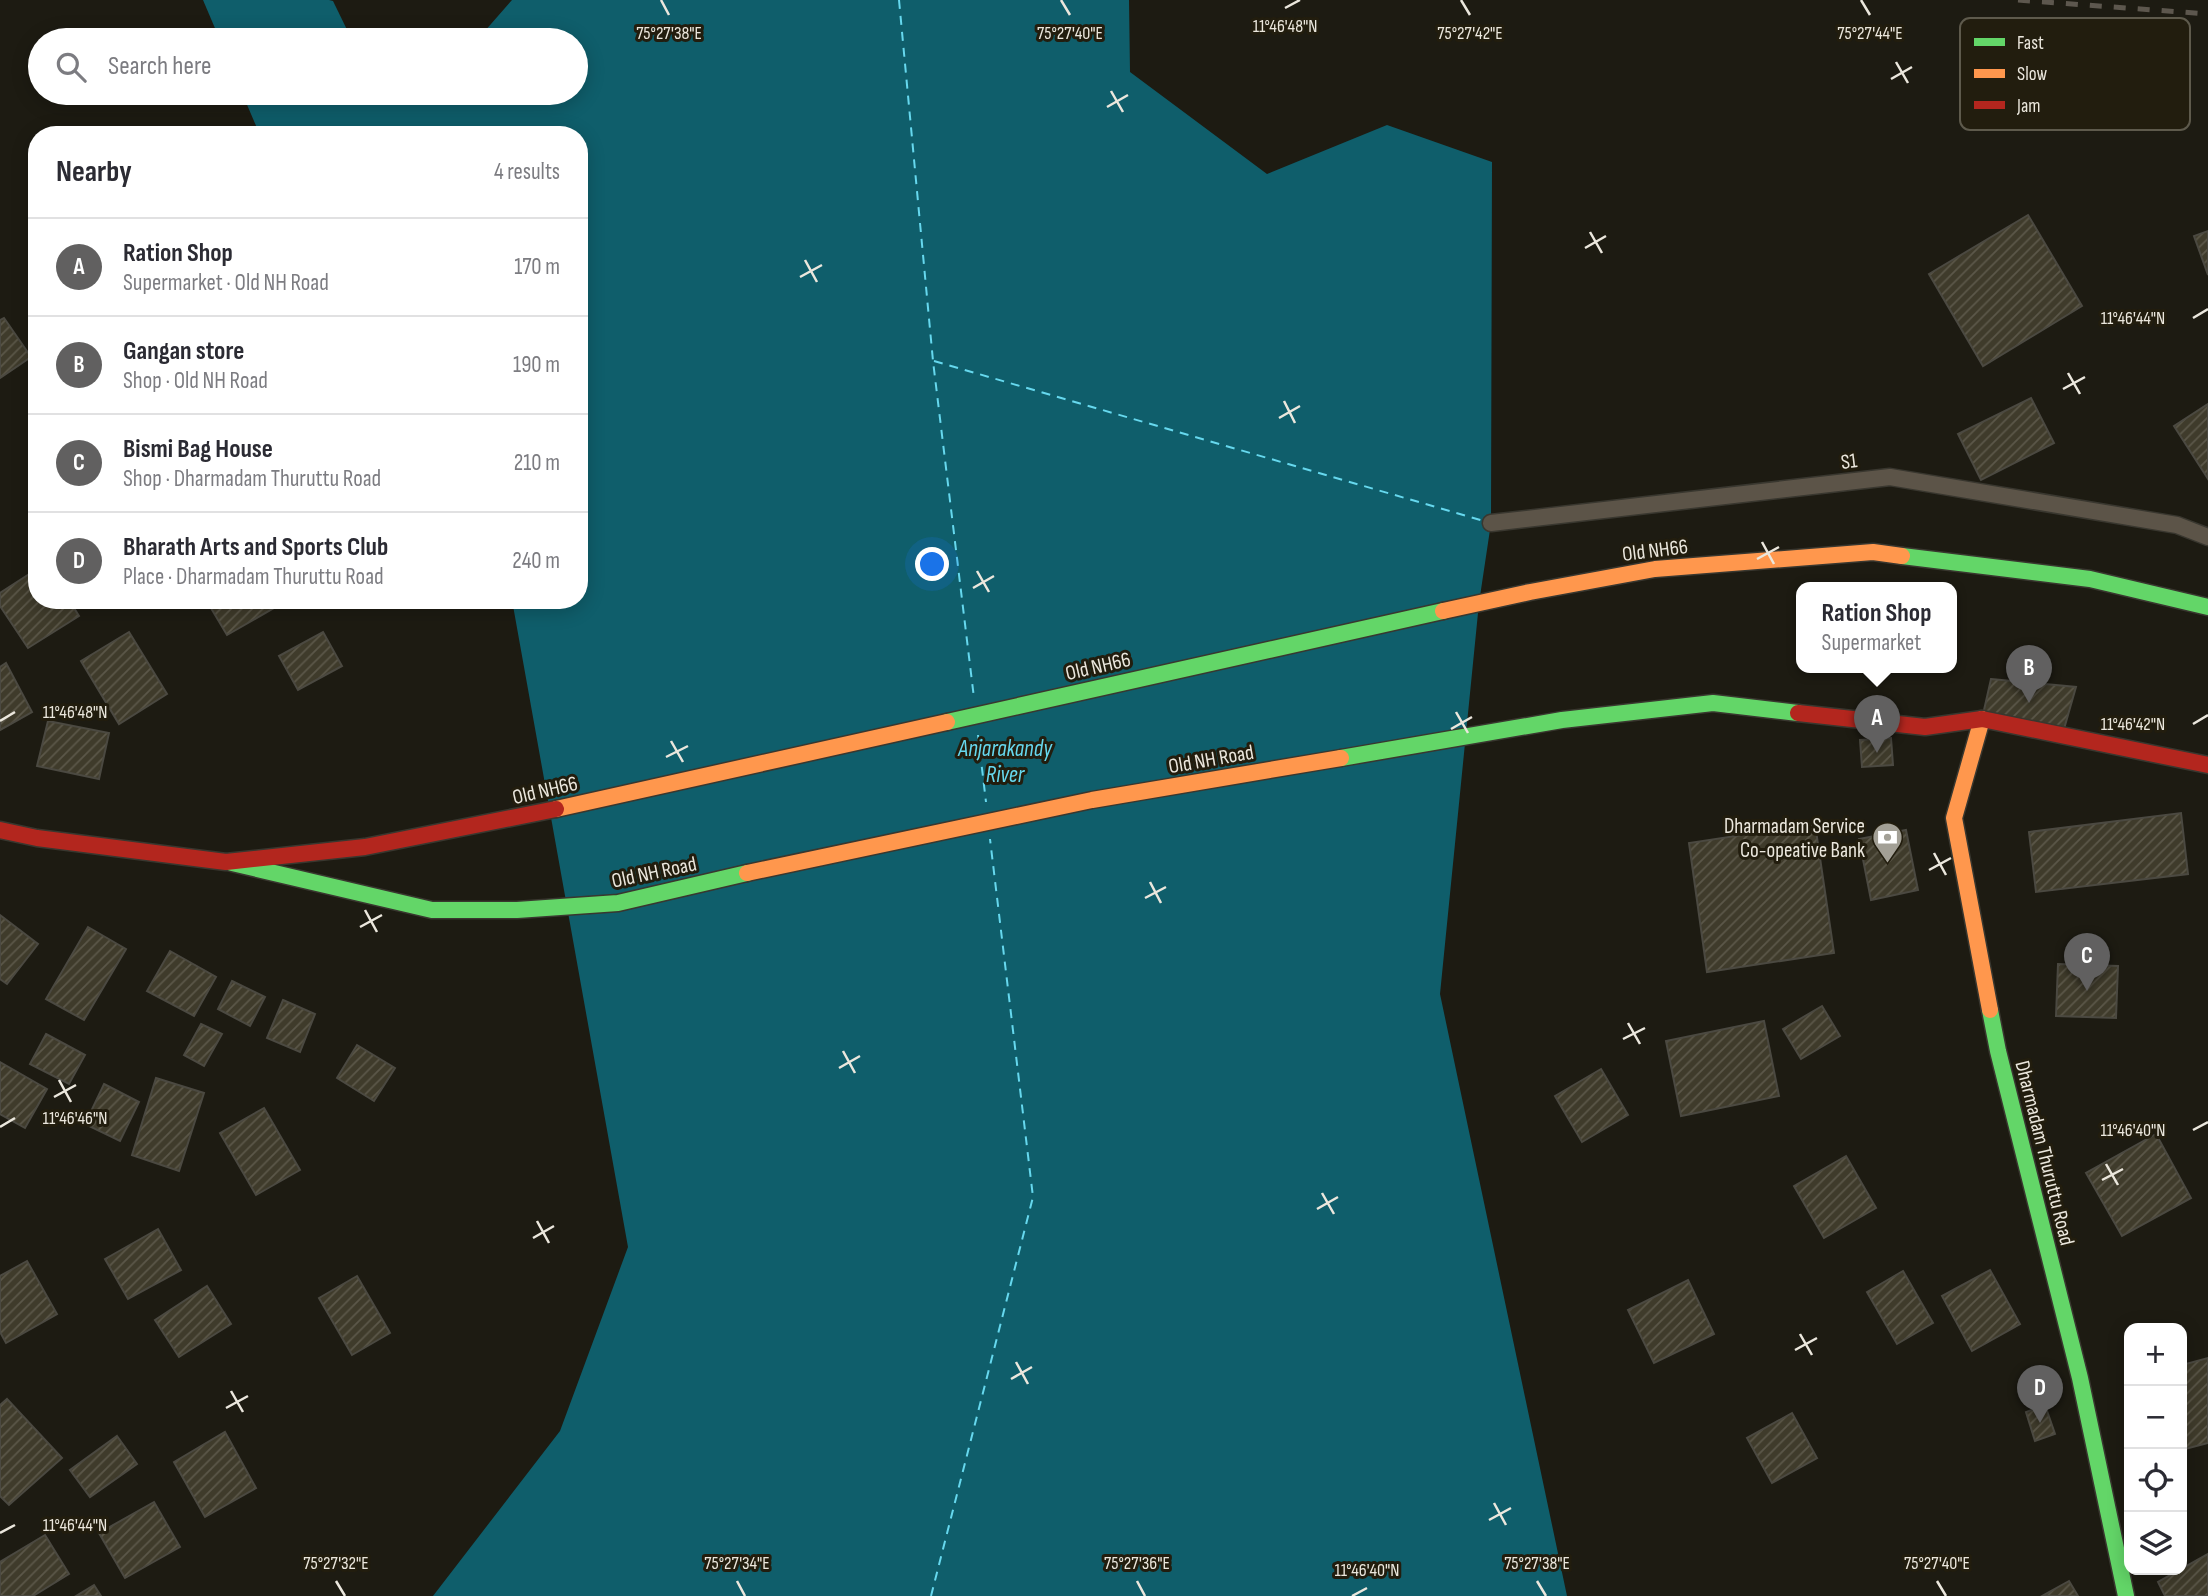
<!DOCTYPE html>
<meta charset="utf-8">
<style>
body{margin:0;font-family:"Sofia Sans Condensed",sans-serif;background:#f2f2f3;color:#2b2b33}
.controls{position:absolute;right:21px;bottom:21px;display:grid;overflow:hidden;border-radius:14px;box-shadow:0 4px 18px #0003}
.controls button{width:63px;height:63px;display:grid;place-items:center;padding:0;border:0;border-bottom:2px solid #e1e1e2;background:#fff;color:#2b2b33;font:35px sans-serif}
.you{position:absolute;left:933px;top:565px;width:24px;height:24px;margin:-18px;border:5px solid #fff;border-radius:50%;background:#1a73e8;box-shadow:0 0 0 10px #1a73e833}
.badge{display:grid;place-items:center;width:46px;height:46px;border-radius:50%;background:#616060;color:#fff;font-size:23px;font-weight:700}
.pin{position:absolute;translate:-50% -58px;filter:drop-shadow(0 2px 4px #0008)}
.pin::after{content:'';position:absolute;top:37px;width:24px;height:21px;background:inherit;clip-path:polygon(0 0,100% 0,50% 100%)}
.popup{position:absolute;left:1796px;top:582px;width:161px;height:91px;box-sizing:border-box;display:grid;place-content:center;border-radius:14px;background:#fff;filter:drop-shadow(0 2px 5px #0005);font-size:23px;white-space:nowrap;color:#7c7c81}
.popup b{font-size:26px;color:#2b2b33}
.popup::after{content:'';position:absolute;left:50%;top:100%;margin-left:-14px;border:14px solid transparent;border-top-color:#fff}
.list{margin:0;padding:0;list-style:none}
h2{display:flex;justify-content:space-between;align-items:center;height:91px;margin:0;padding:0 28px;font-size:30px}
h2 small{font-size:23px;font-weight:400;color:#7c7c81}
.list li{display:grid;grid-template-columns:46px 1fr auto;gap:21px;align-items:center;box-sizing:border-box;height:98px;padding:0 28px;border-top:2px solid #e1e1e2}
.list b{display:block;font-size:26px;white-space:nowrap}
.list p{margin:0;font-size:23px;white-space:nowrap;color:#7c7c81}
.list em{font-size:23px;font-style:normal;color:#7c7c81}
.icon{flex:none;width:38px;height:38px;fill:none;stroke:currentColor;stroke-width:2;stroke-linecap:round;stroke-linejoin:round}
.map{position:relative;flex:none;width:2208px;height:1596px;overflow:hidden}
.search{position:absolute;background:#fff;box-shadow:0 4px 18px #0003;left:28px;top:28px;width:560px;height:77px;display:flex;align-items:center;gap:18px;box-sizing:border-box;padding:0 24px;border-radius:38px;color:#7c7c81;font-size:26px}
.panel{position:absolute;background:#fff;box-shadow:0 4px 18px #0003;left:28px;top:126px;width:560px;height:483px;border-radius:28px}
.map>svg:first-child{display:block}
.water{fill:#0f5e6b}
.lines{fill:none;stroke-linecap:round;stroke-linejoin:round}
.ferry{stroke:#66d8ee;stroke-width:2;stroke-dasharray:9 7;stroke-linecap:butt}
.building{fill:url(#building-hatch);stroke:#4b4941;stroke-width:2}
.lane-casing{stroke:#39372f;stroke-width:19}
.fast-casing{stroke:#39372f;stroke-width:19}
.slow-casing{stroke:#39372f;stroke-width:19}
.jam-casing{stroke:#39372f;stroke-width:19}
.lane{stroke:#5c5448;stroke-width:16}
.fast{stroke:#63d668;stroke-width:16}
.slow{stroke:#ff974d;stroke-width:16}
.jam{stroke:#b3261e;stroke-width:16}
.rail{stroke:#5d574e;stroke-width:5;stroke-dasharray:12 12;stroke-linecap:butt}
.ticks{fill:none;stroke:#ebe7dd;stroke-width:2.5}
.labels{text-anchor:middle;stroke-width:6;stroke-linejoin:round;paint-order:stroke}
.street-label{font-size:21px;fill:#ebe7dd;stroke:#221d0e}
.poi-label{font-size:21px;fill:#ebe7dd;stroke:#221d0e;text-anchor:end}
.water-label{font-size:23px;font-style:italic;fill:#66d8ee;stroke:#221d0e}
.key{fill:#221d0e;stroke:#5e5a4c;stroke-width:2}
.key-label{font-size:19px;fill:#ebe7dd}
.ticks-label{font-size:18px;text-anchor:middle;fill:#ebe7dd;stroke:#221d0e;stroke-width:6;stroke-linejoin:round;paint-order:stroke}
</style>
<div class="map">
<svg width="2208" height="1596" viewBox="0 0 2208 1596">
<defs>
<pattern id="building-hatch" width="6" height="6" patternUnits="userSpaceOnUse" patternTransform="scale(1.75)"><rect width="6" height="6" fill="#3f3b2b"/><path d="M-1 1l2-2M0 6l6-6M5 7l2-2" fill="none" stroke="#5b5749"/></pattern>
</defs>
<rect width="100%" height="100%" fill="#1d1b12"/>
<g class="water">
<path d="M203 0H329L333 1 352 40H220Z"/>
<path d="M512 0H1129L1130 72 1267 174 1387 125 1492 162 1491 523 1479 603 1440 994 1567 1596H433L560 1431 628 1247 512 600H579V135H260L242 93H576V40H477Z"/>
</g>
<g class="lines">
<g class="ferry">
<path d="M899 0 933 361 974 698"/>
<path d="M934 361 1484 521"/>
<path d="M978 735 986 802"/>
<path d="M931 1596 1033 1197 990 839"/>
</g>
</g>
<g class="building">
<path d="M2028 215 2082 306 1983 366 1929 274Z"/>
<path d="M2208 231V275L2194 236Z"/>
<path d="M4 318 31 357 0 378V320Z"/>
<path d="M2031 398 2054 443 1981 480 1958 434Z"/>
<path d="M2208 404V479L2174 426Z"/>
<path d="M37 569V600H69L79 616 28 648 0 606V593Z"/>
<path d="M213 600H278L281 604 227 635 208 603Z"/>
<path d="M129 632 167 694 119 724 81 661Z"/>
<path d="M323 632 342 666 298 690 279 656Z"/>
<path d="M6 663 32 712 0 730V667Z"/>
<path d="M1991 679 2076 687 2062 736 1982 719Z"/>
<path d="M48 721 109 733 99 779 37 766Z"/>
<path d="M1891 738 1893 765 1862 767 1860 740Z"/>
<path d="M2181 813 2188 874 2036 892 2029 832Z"/>
<path d="M1815 824 1834 953 1707 972 1689 843Z"/>
<path d="M1906 830 1918 890 1871 900 1859 839Z"/>
<path d="M0 915 38 944 7 984 0 979Z"/>
<path d="M88 927 126 949 84 1020 46 999Z"/>
<path d="M170 951 216 977 194 1016 147 991Z"/>
<path d="M2058 964 2118 966 2116 1018 2056 1016Z"/>
<path d="M232 981 265 997 250 1026 218 1009Z"/>
<path d="M283 1000 315 1014 300 1052 267 1038Z"/>
<path d="M1822 1006 1840 1036 1801 1059 1783 1029Z"/>
<path d="M1764 1021 1779 1096 1681 1116 1666 1041Z"/>
<path d="M201 1024 222 1034 204 1066 184 1055Z"/>
<path d="M46 1034 85 1055 69 1084 30 1064Z"/>
<path d="M357 1045 395 1068 374 1101 337 1078Z"/>
<path d="M0 1062 47 1089 25 1128 0 1114Z"/>
<path d="M1601 1069 1628 1115 1582 1142 1555 1096Z"/>
<path d="M156 1078 204 1093 179 1171 132 1155Z"/>
<path d="M104 1084 139 1102 120 1141 85 1124Z"/>
<path d="M264 1108 300 1170 256 1195 220 1133Z"/>
<path d="M2156 1134 2191 1198 2122 1236 2086 1173Z"/>
<path d="M1846 1156 1876 1208 1824 1238 1794 1186Z"/>
<path d="M158 1229 181 1270 128 1299 105 1259Z"/>
<path d="M27 1261 57 1314 6 1343 0 1332V1276Z"/>
<path d="M1990 1270 2020 1324 1972 1351 1942 1296Z"/>
<path d="M1903 1271 1933 1323 1897 1344 1867 1292Z"/>
<path d="M357 1276 390 1333 352 1355 319 1298Z"/>
<path d="M1688 1280 1714 1334 1654 1363 1628 1310Z"/>
<path d="M207 1286 231 1324 179 1357 155 1320Z"/>
<path d="M2208 1358V1443L2185 1449 2182 1435V1365Z"/>
<path d="M7 1399 62 1458 9 1505 0 1496V1405Z"/>
<path d="M2045 1405 2055 1434 2035 1441 2026 1412Z"/>
<path d="M1792 1413 1817 1458 1772 1483 1747 1438Z"/>
<path d="M225 1432 256 1488 205 1517 174 1462Z"/>
<path d="M117 1436 137 1464 90 1497 70 1470Z"/>
<path d="M154 1502 180 1547 125 1578 99 1533Z"/>
<path d="M45 1535 69 1574 33 1596H0V1562Z"/>
<path d="M2208 1554V1596H2165L2158 1582Z"/>
<path d="M2069 1581 2078 1596H2042Z"/>
<path d="M94 1585 101 1596H76Z"/>
</g>
<g class="lines">
<defs>
<path id="lane" d="M1491 523 1890 477 2177 525 2208 537"/>
<g id="fast">
<path d="M1902 556 2090 579 2208 607"/>
<path d="M947 722 1443 611"/>
<path d="M1341 758 1562 720 1713 703 1798 713"/>
<path d="M232 863 432 910H517L618 903 747 873"/>
<path d="M1990 1010 1998 1051 2080 1378 2126 1596"/>
</g>
<g id="slow">
<path d="M1443 611 1530 592 1655 569 1873 552 1902 556"/>
<path d="M1982 719 1954 818 1990 1010"/>
<path d="M556 809 947 722"/>
<path d="M747 873 1092 800 1341 758"/>
</g>
<g id="jam">
<path d="M1798 713 1925 727 1982 719 2208 765"/>
<path d="M0 830 37 838 226 862 365 847 556 809"/>
</g>
</defs>
<use href="#lane" class="lane-casing"/>
<use href="#fast" class="fast-casing"/>
<use href="#slow" class="slow-casing"/>
<use href="#jam" class="jam-casing"/>
<use href="#lane" class="lane"/>
<use href="#fast" class="fast"/>
<use href="#slow" class="slow"/>
<use href="#jam" class="jam"/>
<path class="rail" d="M2018 0 2208 14"/>
</g>
<path class="ticks" d="M661 0 669 15M1061 0 1070 15M1461 0 1470 15M1861 0 1870 15M1285 8 1300 0M1896 62 1908 83M1891 79 1912 67M1111 91 1123 112M1107 107 1128 95M1590 232 1602 253M1585 248 1606 236M805 260 817 282M800 277 822 265M2193 318 2208 309M2068 373 2080 394M2063 389 2085 377M1284 401 1295 423M1279 418 1300 406M1762 542 1774 564M1757 559 1779 547M977 571 989 592M973 588 994 576M1456 712 1468 733M0 721 15 712M2193 724 2208 715M1451 729 1472 717M671 741 683 762M666 757 688 746M1934 853 1946 875M1929 870 1951 858M1150 882 1161 903M1145 898 1166 887M365 910 377 932M360 927 382 915M1628 1023 1640 1044M1623 1039 1645 1028M843 1051 855 1073M839 1068 860 1056M59 1080 71 1102M54 1097 76 1085M0 1127 15 1118M2193 1130 2208 1122M2106 1164 2118 1185M2102 1180 2123 1169M1322 1193 1334 1214M1317 1209 1338 1197M537 1221 549 1243M533 1238 554 1226M1800 1334 1812 1355M1795 1350 1817 1338M1016 1362 1028 1384M1011 1379 1032 1367M231 1391 243 1412M226 1408 248 1396M1494 1503 1506 1525M1489 1520 1511 1508M0 1533 15 1525M336 1581 345 1596M737 1581 745 1596M1137 1581 1145 1596M1537 1581 1546 1596M1937 1581 1946 1596M1352 1596 1367 1588"/>
<defs>
<symbol id="bank-pin" viewBox="-11 -11 22 30"><path d="M0 17L-7.5 6A9.5 9.5 0 1 1 7.5 6Z" fill="#a3a096" stroke="#221d0e"/><path d="M-6-4H6V4H-6ZM0-2.3a2.3 2.3 0 1 0 0 4.6a2.3 2.3 0 1 0 0-4.6Z" fill="#fff"/></symbol>
</defs>
<g fill-rule="evenodd">
<use href="#bank-pin" x="1870" y="820" width="35" height="47"/>
</g>
<g class="labels">
<g class="street-label">
<text transform="translate(1849 461) rotate(-7)" y="7">S1</text>
<text transform="translate(1655 550) rotate(-7)" y="7">Old NH66</text>
<text transform="translate(1098 666) rotate(-13)" y="7">Old NH66</text>
<text transform="translate(1211 759) rotate(-10)" y="7">Old NH Road</text>
<text transform="translate(545 790) rotate(-13)" y="7">Old NH66</text>
<text transform="translate(654 872) rotate(-12)" y="7">Old NH Road</text>
<text transform="translate(2045 1153) rotate(76)" y="7">Dharmadam Thuruttu Road</text>
</g>
<g class="poi-label">
<text x="1865" y="833">Dharmadam Service<tspan x="1865" dy="24">Co-opeative Bank</tspan></text>
</g>
<g class="water-label">
<text x="1005" y="756">Anjarakandy<tspan x="1005" dy="26">River</tspan></text>
</g>
</g>
<rect x="1960" y="18" width="230" height="112" rx="10" class="key"/>
<rect x="1974" y="38" width="31" height="8" fill="#63d668"/>
<rect x="1974" y="69" width="31" height="9" fill="#ff974d"/>
<rect x="1974" y="101" width="31" height="8" fill="#b3261e"/>
<g class="key-label">
<text x="2017" y="49">Fast</text>
<text x="2017" y="80">Slow</text>
<text x="2017" y="112">Jam</text>
</g>
<g class="ticks-label">
<text x="1285" y="32">11°46'48"N</text>
<text x="669" y="39">75°27'38"E</text>
<text x="1070" y="39">75°27'40"E</text>
<text x="1470" y="39">75°27'42"E</text>
<text x="1870" y="39">75°27'44"E</text>
<text x="2133" y="324">11°46'44"N</text>
<text x="75" y="718">11°46'48"N</text>
<text x="2133" y="730">11°46'42"N</text>
<text x="75" y="1124">11°46'46"N</text>
<text x="2133" y="1136">11°46'40"N</text>
<text x="75" y="1531">11°46'44"N</text>
<text x="336" y="1569">75°27'32"E</text>
<text x="737" y="1569">75°27'34"E</text>
<text x="1137" y="1569">75°27'36"E</text>
<text x="1537" y="1569">75°27'38"E</text>
<text x="1937" y="1569">75°27'40"E</text>
<text x="1367" y="1576">11°46'40"N</text>
</g>
</svg>
<div class="controls">
<button>+</button>
<button>−</button>
<button><svg class="icon" aria-label="locate" viewBox="0 0 24 24"><circle cx="12" cy="12" r="6"/><path d="M12 2v4M12 18v4M2 12h4M18 12h4"/></svg></button>
<button><svg class="icon" aria-label="layers" viewBox="0 0 24 24"><path d="M12 4l9 5-9 5-9-5zM3 14l9 5 9-5"/></svg></button>
</div>
<div class="you"></div>
<div class="pin badge" style="left:1877px;top:753px">A</div>
<div class="popup"><b>Ration Shop</b>Supermarket</div>
<div class="pin badge" style="left:2029px;top:703px">B</div>
<div class="pin badge" style="left:2087px;top:991px">C</div>
<div class="pin badge" style="left:2040px;top:1423px">D</div>
<div class="search"><svg class="icon" aria-label="search" viewBox="0 0 24 24"><circle cx="10" cy="10" r="6"/><path d="M15 15l6 6"/></svg>Search here</div>
<section class="panel">
<h2>Nearby<small>4 results</small></h2>
<ul class="list">
<li><span class="badge">A</span><div><b>Ration Shop</b><p>Supermarket · Old NH Road</p></div><em>170 m</em></li>
<li><span class="badge">B</span><div><b>Gangan store</b><p>Shop · Old NH Road</p></div><em>190 m</em></li>
<li><span class="badge">C</span><div><b>Bismi Bag House</b><p>Shop · Dharmadam Thuruttu Road</p></div><em>210 m</em></li>
<li><span class="badge">D</span><div><b>Bharath Arts and Sports Club</b><p>Place · Dharmadam Thuruttu Road</p></div><em>240 m</em></li>
</ul>
</section>
</div>
